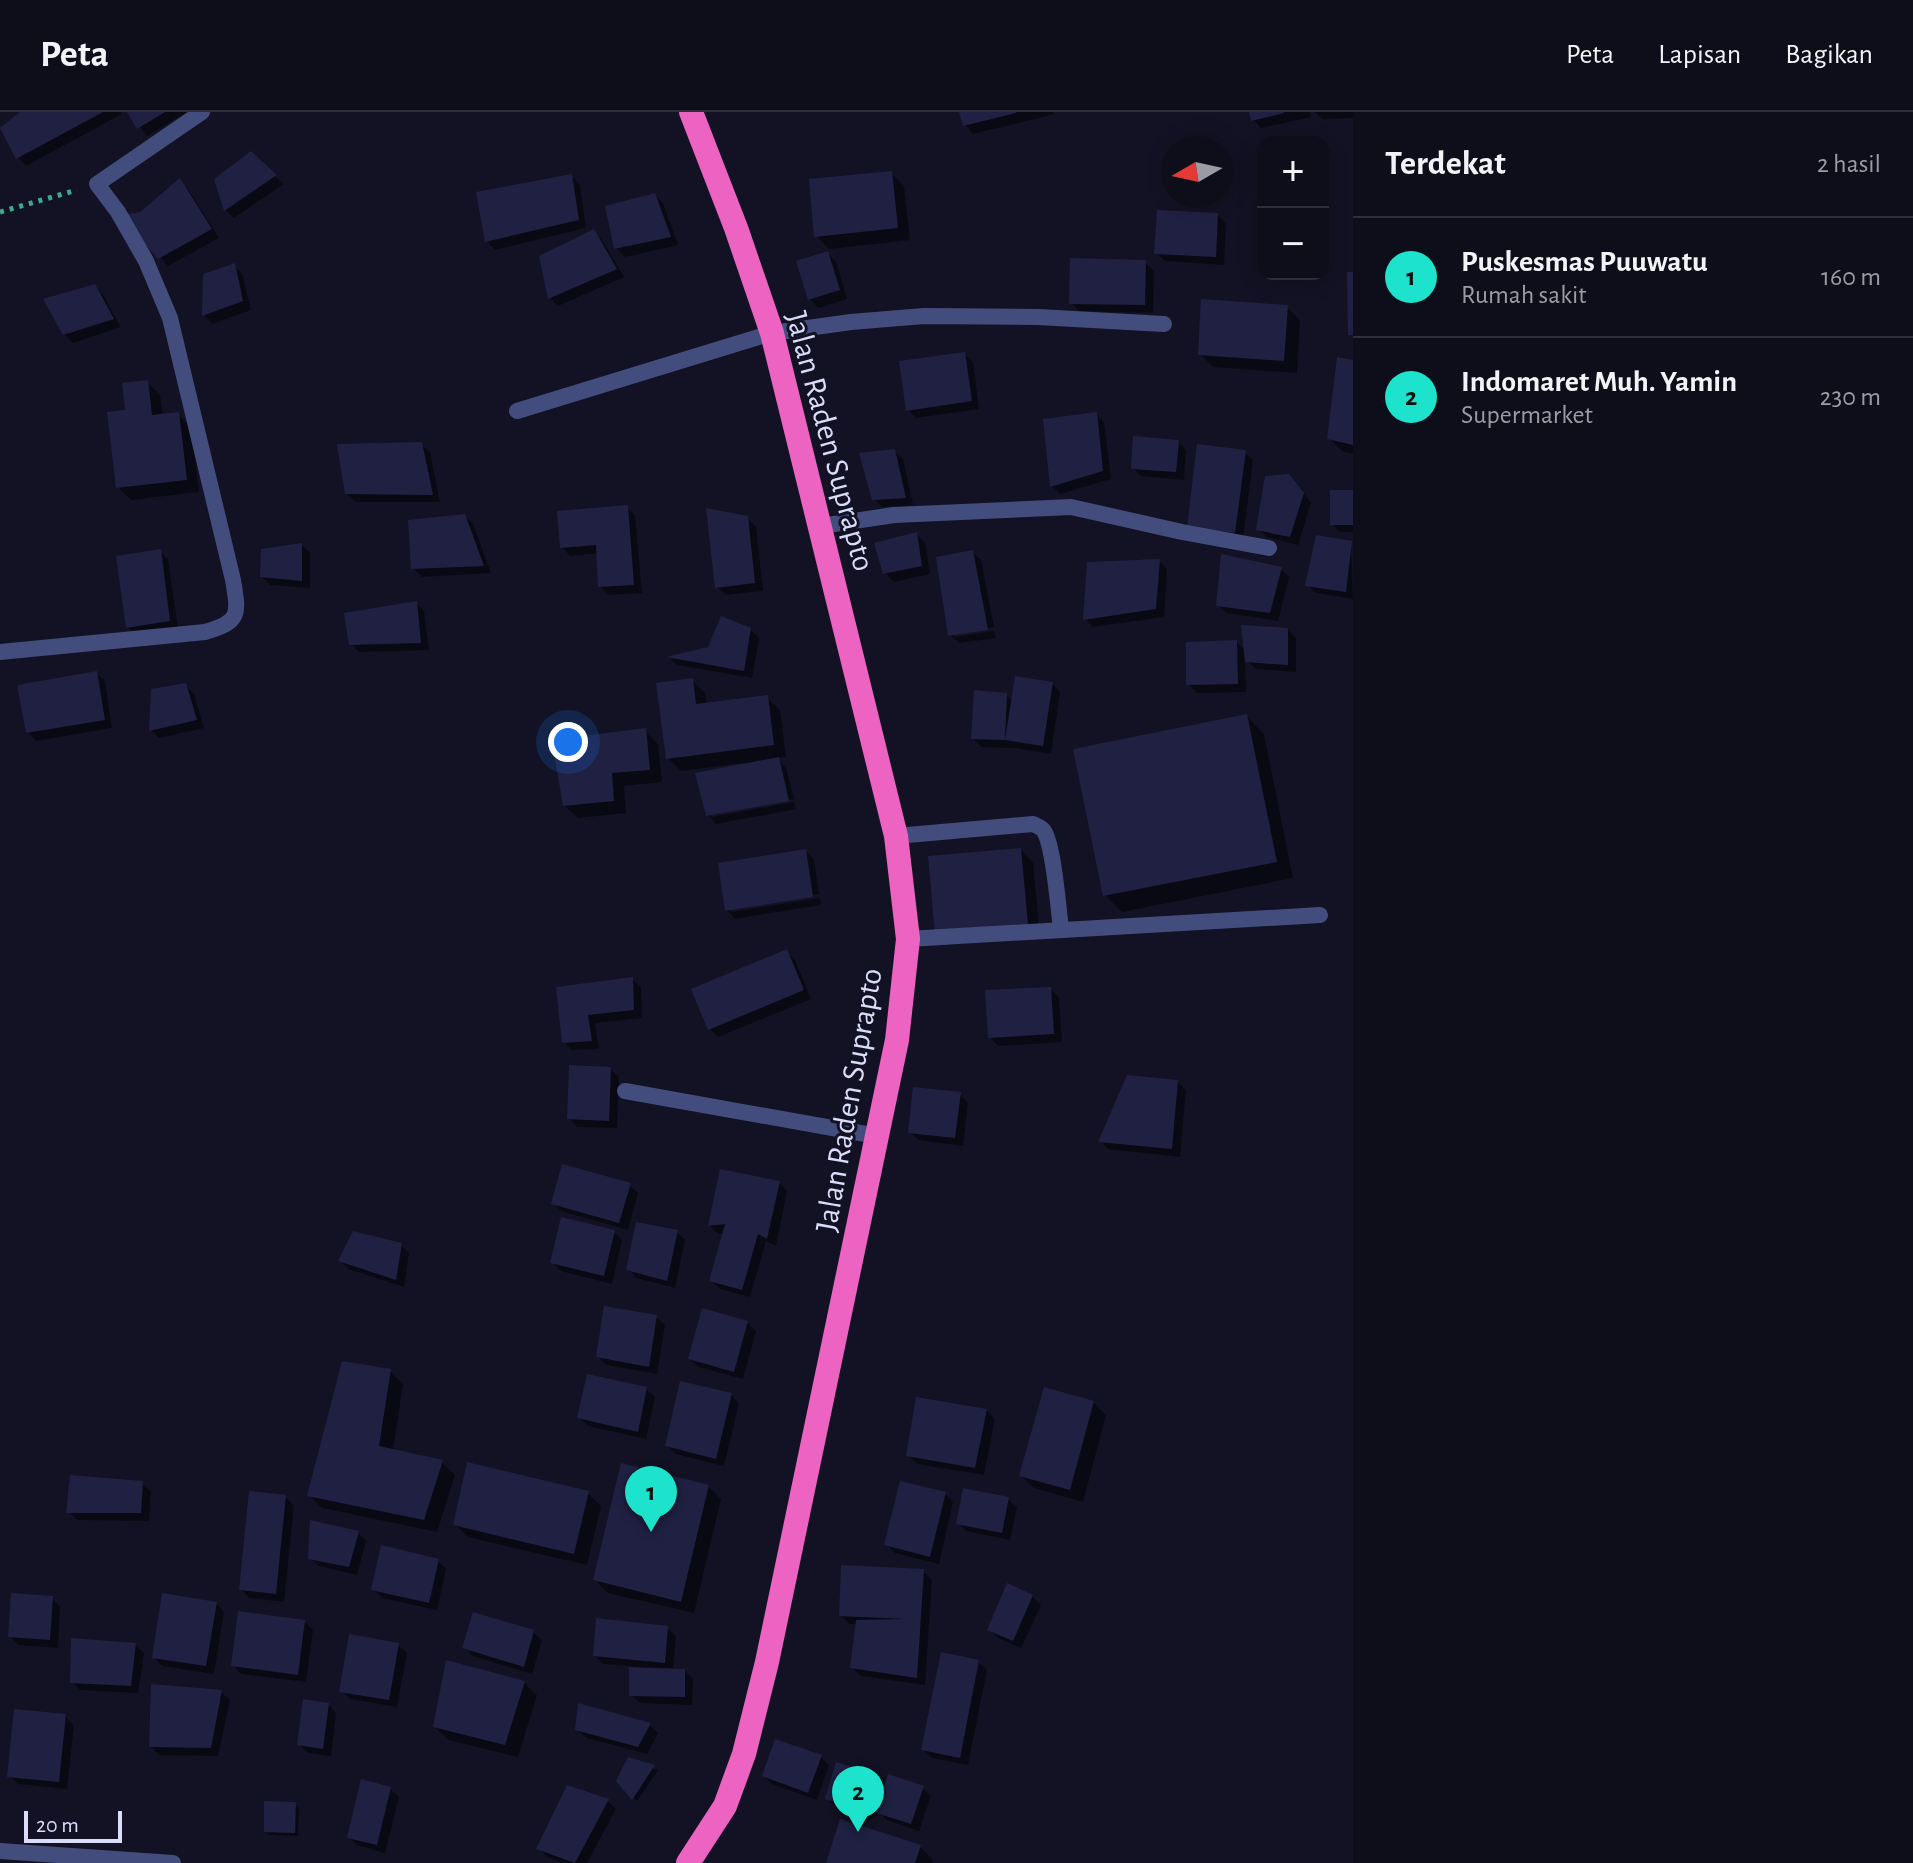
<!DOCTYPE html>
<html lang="id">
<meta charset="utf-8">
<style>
body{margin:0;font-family:"Alegreya Sans",sans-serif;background:#171724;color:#f1f3f6}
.controls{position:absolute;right:24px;top:24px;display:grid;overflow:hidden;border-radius:16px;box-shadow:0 4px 20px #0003}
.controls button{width:72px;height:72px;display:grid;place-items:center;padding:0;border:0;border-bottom:2px solid #2e2e3a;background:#0e0e1b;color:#f1f3f6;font:40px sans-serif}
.compass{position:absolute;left:1161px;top:24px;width:72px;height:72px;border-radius:50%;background:#0e0e1b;box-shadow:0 4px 20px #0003;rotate:261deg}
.scale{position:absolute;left:24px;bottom:20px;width:98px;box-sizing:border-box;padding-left:8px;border:4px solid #daddfa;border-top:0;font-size:22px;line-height:28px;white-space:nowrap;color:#daddfa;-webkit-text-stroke:6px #121224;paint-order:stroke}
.you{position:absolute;left:568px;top:630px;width:28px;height:28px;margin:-20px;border:6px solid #fff;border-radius:50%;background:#1a73e8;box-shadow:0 0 0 12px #1a73e833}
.badge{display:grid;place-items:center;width:52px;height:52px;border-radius:50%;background:#1de3cd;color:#111;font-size:26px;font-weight:700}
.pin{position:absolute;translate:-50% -66px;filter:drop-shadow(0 2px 4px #0008)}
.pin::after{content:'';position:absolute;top:42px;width:28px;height:24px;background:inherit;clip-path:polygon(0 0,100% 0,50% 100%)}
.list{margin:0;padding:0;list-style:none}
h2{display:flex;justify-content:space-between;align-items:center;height:104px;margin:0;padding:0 32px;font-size:34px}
h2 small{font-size:26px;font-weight:400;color:#9b9ca3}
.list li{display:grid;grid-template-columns:52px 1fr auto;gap:24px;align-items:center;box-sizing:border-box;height:120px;padding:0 32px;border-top:2px solid #2e2e3a}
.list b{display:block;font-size:30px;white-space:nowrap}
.list p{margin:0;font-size:26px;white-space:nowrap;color:#9b9ca3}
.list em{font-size:26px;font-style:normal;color:#9b9ca3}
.map{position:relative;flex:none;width:1353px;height:1751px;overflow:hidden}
header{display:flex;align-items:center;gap:48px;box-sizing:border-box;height:112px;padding:0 40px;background:#0e0e1b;border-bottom:2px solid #2e2e3a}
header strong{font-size:38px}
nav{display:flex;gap:44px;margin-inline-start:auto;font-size:28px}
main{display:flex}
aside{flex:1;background:#0e0e1b}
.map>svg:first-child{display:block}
.shadow{fill:#0007}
.building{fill:#202043}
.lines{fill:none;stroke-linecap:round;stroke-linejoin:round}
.path{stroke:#3eaa8d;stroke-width:5;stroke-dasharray:4 6;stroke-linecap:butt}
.street{stroke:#434d7d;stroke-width:16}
.highway{stroke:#ec63c1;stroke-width:24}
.labels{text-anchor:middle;stroke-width:6;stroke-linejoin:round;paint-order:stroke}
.street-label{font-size:32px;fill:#daddfa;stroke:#121224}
</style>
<header>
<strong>Peta</strong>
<nav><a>Peta</a><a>Lapisan</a><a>Bagikan</a></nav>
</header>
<main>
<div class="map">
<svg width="1353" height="1751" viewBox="0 0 1353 1751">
<rect width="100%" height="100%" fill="#121224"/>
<g class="shadow">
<path d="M24 0H120L122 2 26 54 18 46Z"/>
<path d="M130 0H187L147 24Z"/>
<path d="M961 0H1054V2L973 22 965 13Z"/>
<path d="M1251 0H1310L1311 5 1261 16 1253 8Z"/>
<path d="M1315 0H1353V6L1322 7Z"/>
<path d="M251 42 284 72 234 106 226 98 216 68Z"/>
<path d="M891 61 904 74 910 128 829 137 816 124Z"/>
<path d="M571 64 580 73 586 116 495 138 487 129Z"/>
<path d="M180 69 188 77 219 126 168 154 160 145 140 102Z"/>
<path d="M655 83 663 91 678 133 625 145 616 136Z"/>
<path d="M1218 103 1226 112 1224 153 1165 149 1156 141Z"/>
<path d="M594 120 602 128 624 165 558 194 550 186Z"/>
<path d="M828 141 836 150 847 187 818 196 810 187Z"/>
<path d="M1145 150 1154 159 1153 201 1079 199 1071 191Z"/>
<path d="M234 153 242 162 251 198 212 212 204 203 205 164Z"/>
<path d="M94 174 103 183 121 215 73 231 64 222Z"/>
<path d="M1287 195 1300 208 1297 261 1213 255 1200 242Z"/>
<path d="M964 242 973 250 979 297 916 306 908 298Z"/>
<path d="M1353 250V342L1342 339 1329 326Z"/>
<path d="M147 270 160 283 163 304 178 302 191 315 199 380 131 388 118 375 127 300Z"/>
<path d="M1096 302 1104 310 1111 367 1060 382 1052 374Z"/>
<path d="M1178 330 1186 338 1184 368 1141 364 1133 356Z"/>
<path d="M421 332 430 340 440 390H355L346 381Z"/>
<path d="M894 339 903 347 913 393 882 395 874 387Z"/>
<path d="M1245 340 1253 348 1243 428 1197 423Z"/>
<path d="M1297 373 1311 391 1298 433 1267 425 1258 417Z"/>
<path d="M1353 380V420H1340L1332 412Z"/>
<path d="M627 395 635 404 642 481 608 483 600 474 599 441 570 444 562 435Z"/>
<path d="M465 404 473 412 491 461 422 465 413 456Z"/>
<path d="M747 406 756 415 763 479 726 483 717 475Z"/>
<path d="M916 422 925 431 930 462 894 470 885 461Z"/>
<path d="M1351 431 1353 487 1316 481 1307 473Z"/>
<path d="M302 433 310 441V476L270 473 262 465Z"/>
<path d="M160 439 168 448 178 517 136 523 127 515Z"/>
<path d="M972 440 981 448 994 515 954 521V525L994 519 996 526 959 531 950 523Z"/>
<path d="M1159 449 1167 457 1164 505 1093 515 1085 507Z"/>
<path d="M1281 457 1289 465 1278 509 1227 501 1218 493Z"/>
<path d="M416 491 424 499 429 538 359 540 351 532Z"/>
<path d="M750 517 759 526 752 566 677 553 670 546 710 536Z"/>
<path d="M1288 518 1296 526V560L1256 557 1245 547 1246 580 1197 581 1188 572 1237 530 1246 540Z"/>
<path d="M96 561 105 569 112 616 36 629 28 620Z"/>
<path d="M692 568 705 581 707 593 767 585 780 598 786 645 777 646 786 656 794 687 711 701V705L794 690 796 697 716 712 708 703 744 654 743 651 681 659 668 646Z"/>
<path d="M1052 571 1060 580 1051 642 1015 636 981 635 973 626 1006 583 1013 590Z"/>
<path d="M185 573 194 582 204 616 159 626 151 618Z"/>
<path d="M1247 605 1264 622 1293 766 1122 800 1105 783Z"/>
<path d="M645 619 658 632 662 670 624 674 626 701 578 706 565 694Z"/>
<path d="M1021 738 1033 751 1040 825 950 833 937 820Z"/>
<path d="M806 739 814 748 819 782 731 796V800L820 786 821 793 735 807 727 798Z"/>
<path d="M786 839 795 848 811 887 718 925 710 917Z"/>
<path d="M633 867 641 876 642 906 595 911 599 937 572 938 564 930 558 877Z"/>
<path d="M1050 877 1059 885 1062 930 998 934 990 925Z"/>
<path d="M610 957 619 965 617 1016 577 1015 569 1006Z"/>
<path d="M1177 970 1186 978 1180 1045 1108 1037 1100 1029Z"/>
<path d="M960 982 968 991 963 1034 918 1028 910 1020Z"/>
<path d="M721 1059 779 1071 787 1079 776 1134 766 1129 750 1185 720 1177 711 1169 724 1121 718 1122 710 1114Z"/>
<path d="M629 1073 638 1081 628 1118 561 1099 553 1091Z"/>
<path d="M614 1120 622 1128 612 1172 561 1159 552 1150Z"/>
<path d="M677 1120 685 1128 675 1176 636 1166 628 1157Z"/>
<path d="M401 1133 409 1141 404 1175 349 1157 340 1149Z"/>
<path d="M656 1205 665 1213 657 1262 606 1253 598 1245Z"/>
<path d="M747 1211 756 1219 743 1267 699 1255 690 1247Z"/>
<path d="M390 1259 403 1272 393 1339 442 1350 455 1363 437 1420 322 1396 309 1383Z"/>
<path d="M646 1277 655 1285 646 1327 588 1314 579 1305Z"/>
<path d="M731 1283 739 1291 724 1354 676 1342 667 1333Z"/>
<path d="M1093 1290 1106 1303 1083 1390 1034 1376 1021 1364Z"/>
<path d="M986 1298 995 1307 984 1363 917 1352 908 1343Z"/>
<path d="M142 1371 151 1380 149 1409 77 1408 69 1400Z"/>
<path d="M708 1374 721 1387 694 1501 608 1481 595 1468Z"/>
<path d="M588 1381 601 1394 587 1453 468 1425 455 1412Z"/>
<path d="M945 1381 953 1390 939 1452 895 1441 887 1433Z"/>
<path d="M286 1385 294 1394 284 1490 249 1486 241 1477Z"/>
<path d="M1008 1387 1017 1395 1010 1428 966 1419 958 1411Z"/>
<path d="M358 1421 366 1429 357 1463 319 1454 310 1446Z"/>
<path d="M438 1449 446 1457 437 1498 382 1486 374 1477Z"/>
<path d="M923 1459 932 1468 925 1573 861 1564 852 1556 857 1512H849L841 1503Z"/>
<path d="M1032 1484 1041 1493 1021 1536 998 1526 989 1517Z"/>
<path d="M52 1486 60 1495 58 1536 18 1533 10 1524Z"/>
<path d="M216 1491 224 1500 214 1562 162 1554 154 1545Z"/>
<path d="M304 1510 313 1518 306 1570 241 1562 233 1553Z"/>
<path d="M667 1516 676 1524 673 1558 685 1559 693 1567 692 1593 640 1591 631 1583V1554L603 1552 595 1543Z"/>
<path d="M533 1520 542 1528 532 1562 473 1544 465 1536Z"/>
<path d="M136 1533 144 1541 138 1581 80 1578 72 1570Z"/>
<path d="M398 1533 407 1541 397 1595 350 1587 342 1579Z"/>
<path d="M978 1550 987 1558 968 1653 932 1646 923 1638Z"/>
<path d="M524 1571 537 1583 518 1645 448 1628 435 1615Z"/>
<path d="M221 1580 230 1588 218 1644 159 1643 151 1634Z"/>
<path d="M328 1592 336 1601 331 1644 308 1641 299 1632Z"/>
<path d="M65 1604 74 1613 67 1677 18 1672 9 1664Z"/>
<path d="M650 1613 658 1621 647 1642 586 1626 577 1617Z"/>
<path d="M821 1645 829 1653 817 1688 772 1672 764 1664Z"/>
<path d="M629 1648 658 1658 637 1689 618 1668Z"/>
<path d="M875 1664 883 1672 880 1682 922 1676 931 1684 919 1719 887 1708 876 1697 873 1706 836 1695 827 1686Z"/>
<path d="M390 1677 399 1685 385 1741 357 1733 349 1725Z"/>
<path d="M608 1689 616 1697 587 1751H562L547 1745 539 1736Z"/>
<path d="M295 1692 299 1696 298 1724 269 1723 266 1719Z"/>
<path d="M920 1735 933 1748 932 1751H828Z"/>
</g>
<g class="building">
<path d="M20 0H103L16 47 0 16Z"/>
<path d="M127 0H165L137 17Z"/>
<path d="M959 0H1016V1L963 14Z"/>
<path d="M1249 0H1284V1L1251 9Z"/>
<path d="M251 39 277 63 224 99 214 67Z"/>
<path d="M892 59 898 116 814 125 809 67Z"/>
<path d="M572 62 579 108 485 130 476 80Z"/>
<path d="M180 66 212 117 158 147 120 104 140 100Z"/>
<path d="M655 81 671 125 614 137 605 94Z"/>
<path d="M1157 98 1218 101 1216 145 1154 142Z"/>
<path d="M594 117 617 157 548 187 539 144Z"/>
<path d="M828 139 840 178 808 188 796 149Z"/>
<path d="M1070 146 1146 148 1145 193 1069 192Z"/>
<path d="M235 151 243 189 202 204 203 162Z"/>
<path d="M1347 160H1353V223H1348Z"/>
<path d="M95 172 114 207 63 223 43 187Z"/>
<path d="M1201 187 1288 193 1284 249 1198 243Z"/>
<path d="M965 240 972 289 906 299 899 249Z"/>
<path d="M1337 245 1353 248V333L1327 327Z"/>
<path d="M148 268 152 303 179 300 187 368 116 376 107 300 125 298 122 271Z"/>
<path d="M1097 300 1103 359 1050 375 1043 307Z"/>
<path d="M1133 324 1179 328 1176 360 1131 357Z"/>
<path d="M422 330 433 383 345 382 337 332Z"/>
<path d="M1197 332 1246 338 1235 421 1187 415Z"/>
<path d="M895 337 906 386 872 388 859 341Z"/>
<path d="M1289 362 1304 381 1290 425 1256 418 1265 364Z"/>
<rect x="1330" y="378" width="23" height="35"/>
<path d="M628 393 634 473 598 475 596 433 560 436 557 399Z"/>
<path d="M706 396 748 404 755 471 715 476Z"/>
<path d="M465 402 484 454 411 457 408 408Z"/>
<path d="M917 420 922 454 883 462 874 431Z"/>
<path d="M1316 423 1352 429 1346 480 1305 474Z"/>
<path d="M302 431V469L260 465 261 437Z"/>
<path d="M161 437 170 509 126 516 116 444Z"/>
<path d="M973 438 988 518 948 524 936 445Z"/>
<path d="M1221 442 1282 455 1270 501 1216 494Z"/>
<path d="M1160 447 1156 497 1083 508 1087 450Z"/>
<path d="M417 489 421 531 349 533 344 501Z"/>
<path d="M721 504 751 516 744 559 666 545 708 535Z"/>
<path d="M1241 513 1288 516V553L1245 550Z"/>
<path d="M1237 528 1238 572 1186 573V530Z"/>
<path d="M97 559 105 608 26 621 17 573Z"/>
<path d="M1015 564 1053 570 1043 634 1005 628 971 627 974 578 1007 581 1005 628Z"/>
<path d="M693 566 696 592 768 583 774 633 666 647 656 571Z"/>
<path d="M186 571 197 608 149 619 151 577Z"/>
<path d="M1247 602 1277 750 1103 784 1073 637Z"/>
<path d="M646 616 650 658 612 661 614 689 563 694 552 628Z"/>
<path d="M779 645 789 689 706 704 695 661Z"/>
<path d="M1021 736 1028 813 935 821 928 744Z"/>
<path d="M806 737 813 785 725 799 718 751Z"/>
<path d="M787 837 804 878 708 918 691 877Z"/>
<path d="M633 865 634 898 588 903 592 929 562 931 556 875Z"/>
<path d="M1051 875 1054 922 988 926 985 878Z"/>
<path d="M569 953 611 955 609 1009 567 1007Z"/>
<path d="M1127 963 1178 968 1172 1037 1098 1030Z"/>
<path d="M913 975 961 980 955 1026 908 1021Z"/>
<path d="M562 1052 631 1071 619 1111 551 1092Z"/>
<path d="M720 1057 780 1069 767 1127 758 1122 742 1178 709 1169 725 1112 708 1114Z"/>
<path d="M561 1105 615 1118 604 1164 550 1151Z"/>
<path d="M636 1110 678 1118 667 1169 626 1158Z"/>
<path d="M353 1119 402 1131 396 1168 338 1149Z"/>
<path d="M604 1194 657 1203 649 1255 596 1245Z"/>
<path d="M702 1196 748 1209 734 1260 688 1247Z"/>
<path d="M342 1249 391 1257 379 1334 443 1348 424 1408 307 1384Z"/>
<path d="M587 1262 647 1275 638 1320 577 1306Z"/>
<path d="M680 1269 732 1281 716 1347 665 1334Z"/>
<path d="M1044 1275 1094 1289 1070 1378 1019 1364Z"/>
<path d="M916 1285 987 1297 975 1356 906 1344Z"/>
<path d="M467 1350 589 1379 574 1442 453 1413Z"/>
<path d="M621 1351 709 1373 681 1490 593 1468Z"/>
<path d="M70 1363 143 1369 141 1401H66Z"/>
<path d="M900 1369 946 1380 930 1445 884 1433Z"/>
<path d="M963 1376 1009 1385 1002 1421 956 1412Z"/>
<path d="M249 1379 286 1383 276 1482 239 1478Z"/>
<path d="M310 1408 359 1419 349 1455 308 1447Z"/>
<path d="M381 1433 439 1447 429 1491 371 1478Z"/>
<path d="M841 1453 924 1457 917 1566 850 1556 856 1508 906 1507 839 1504Z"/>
<path d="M1007 1471 1033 1483 1013 1529 987 1518Z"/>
<path d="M11 1481 53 1484 50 1528 8 1525Z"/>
<path d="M162 1481 217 1490 206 1554 152 1546Z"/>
<path d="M238 1499 305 1508 298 1563 231 1554Z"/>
<path d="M473 1500 534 1518 524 1555 462 1536Z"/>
<path d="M596 1506 668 1514 665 1551 593 1544Z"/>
<path d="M349 1522 399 1531 389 1588 339 1580Z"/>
<path d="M71 1526 136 1531 131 1574 70 1571Z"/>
<path d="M941 1540 979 1548 960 1646 921 1638Z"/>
<path d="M446 1548 525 1569 505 1633 433 1615Z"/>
<path d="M629 1555 685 1557V1585L629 1584Z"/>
<path d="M151 1572 222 1578 211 1636 149 1635Z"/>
<path d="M303 1587 329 1591 323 1637 297 1633Z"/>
<path d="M578 1591 651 1611 638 1635 575 1618Z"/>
<path d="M14 1597 66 1602 59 1670 7 1665Z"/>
<path d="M775 1627 822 1643 808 1681 762 1664Z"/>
<path d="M628 1645 655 1653 632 1688 616 1669Z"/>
<path d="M836 1650 876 1662 865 1699 825 1687Z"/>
<path d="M888 1662 924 1674 911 1712 876 1701Z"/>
<path d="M361 1667 391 1675 377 1733 347 1726Z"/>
<path d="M567 1673 609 1687 575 1751 536 1737Z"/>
<path d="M264 1689 296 1690 295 1721 264 1720Z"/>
<path d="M840 1707 921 1733 915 1751H826Z"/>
</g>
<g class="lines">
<path class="path" d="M0 100 77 78"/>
<g class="street">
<path d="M517 299 772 221 851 210 924 204 1038 205 1164 212"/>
<path d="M821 414 894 403 1071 395 1182 420 1269 436"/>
<path d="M0 540 205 520C240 510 239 503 233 468L170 206 146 149 118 100 97 72 202 0"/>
<path d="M896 724 1033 712C1037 714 1041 715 1044 719 1054 735 1058 795 1061 816"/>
<path d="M908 827 1320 803"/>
<path d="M625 979 877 1024"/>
<path d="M0 1739 173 1751"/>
</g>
<path class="highway" d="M688 1751 725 1694 744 1642 767 1550 897 928 908 827 896 724 772 221 736 116 691 0"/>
</g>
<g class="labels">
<g class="street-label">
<text transform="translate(831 329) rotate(75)" y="11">Jalan Raden Suprapto</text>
<text transform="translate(848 988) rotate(-80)" y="11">Jalan Raden Suprapto</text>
</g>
</g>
</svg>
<div class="controls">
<button>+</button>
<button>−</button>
</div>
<svg class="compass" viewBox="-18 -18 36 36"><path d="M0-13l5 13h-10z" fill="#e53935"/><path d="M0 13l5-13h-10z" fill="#9b9ca3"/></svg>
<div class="scale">20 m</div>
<div class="you"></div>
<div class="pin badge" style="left:651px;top:1420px">1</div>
<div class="pin badge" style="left:858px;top:1720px">2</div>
</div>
<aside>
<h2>Terdekat<small>2 hasil</small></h2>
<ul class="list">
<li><span class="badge">1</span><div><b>Puskesmas Puuwatu</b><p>Rumah sakit</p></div><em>160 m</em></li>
<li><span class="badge">2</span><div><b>Indomaret Muh. Yamin</b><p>Supermarket</p></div><em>230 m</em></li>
</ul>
</aside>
</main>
